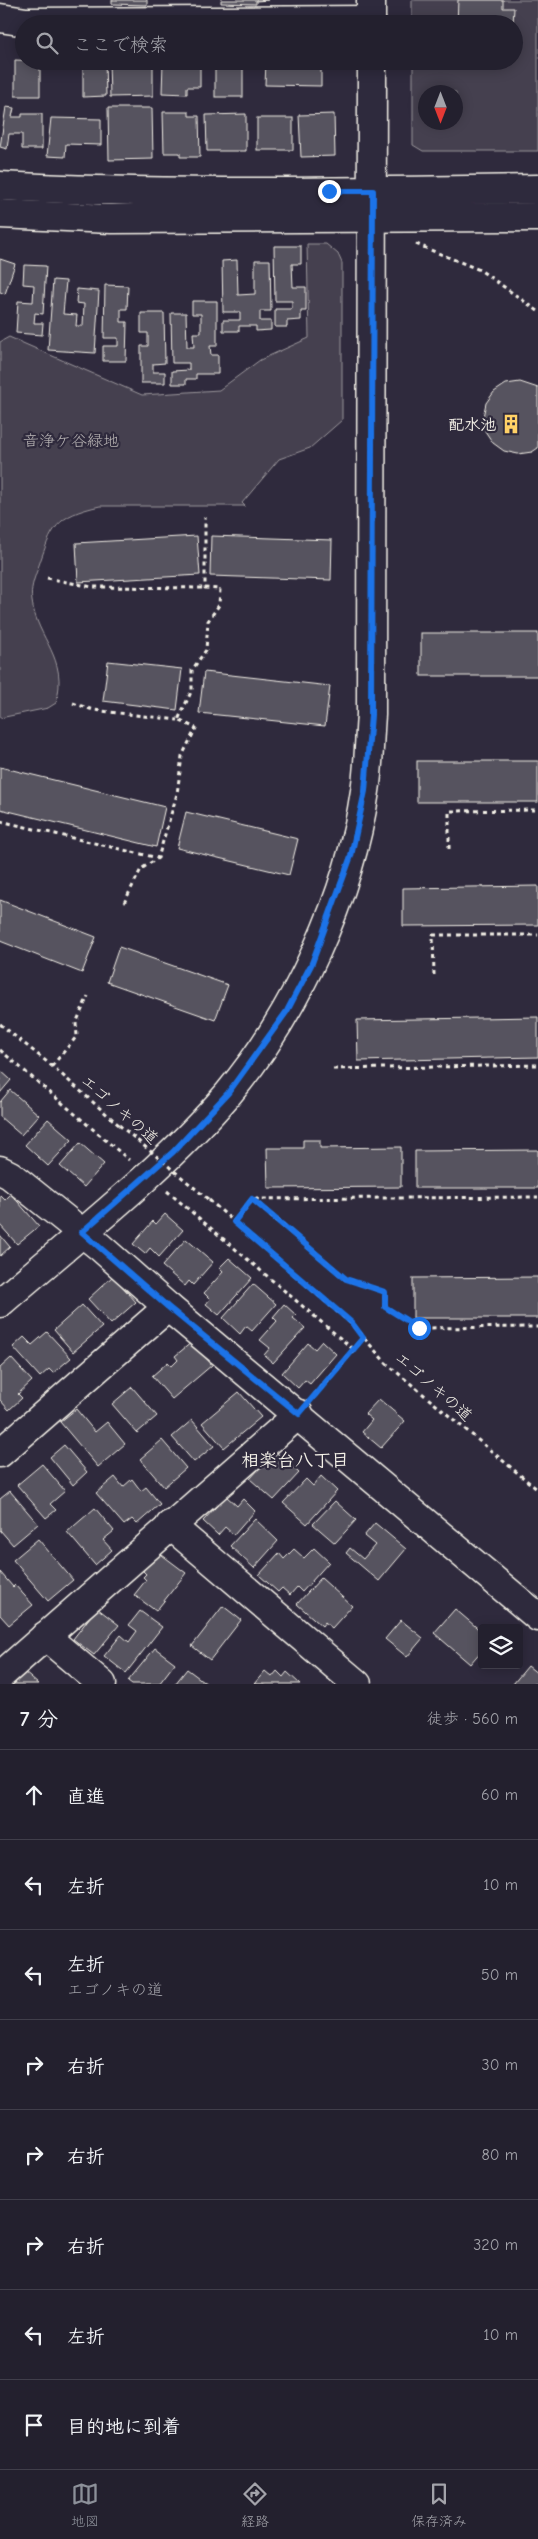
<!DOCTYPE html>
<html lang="ja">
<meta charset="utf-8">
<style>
body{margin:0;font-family:"Comic Neue","Klee One",sans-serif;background:#2f2d3a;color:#f1f3f6}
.controls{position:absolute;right:15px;bottom:15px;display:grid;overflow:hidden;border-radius:5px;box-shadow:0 2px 12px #0003}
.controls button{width:45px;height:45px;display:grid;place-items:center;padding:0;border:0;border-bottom:1px solid #403e4a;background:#23202e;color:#f1f3f6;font:25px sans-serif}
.compass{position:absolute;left:418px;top:85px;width:45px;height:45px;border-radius:50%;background:#23202e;box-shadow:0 2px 12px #0003;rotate:180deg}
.stop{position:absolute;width:15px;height:15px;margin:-11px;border:4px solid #1a73e8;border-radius:50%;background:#fff}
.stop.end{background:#1a73e8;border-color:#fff;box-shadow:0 1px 5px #0008}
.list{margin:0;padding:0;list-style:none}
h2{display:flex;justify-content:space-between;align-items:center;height:65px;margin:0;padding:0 20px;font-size:21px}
h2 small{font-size:16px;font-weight:400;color:#a3a3aa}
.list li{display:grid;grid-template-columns:32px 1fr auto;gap:15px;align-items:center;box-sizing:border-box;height:90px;padding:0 20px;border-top:1px solid #403e4a}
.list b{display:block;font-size:19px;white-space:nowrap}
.list p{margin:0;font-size:16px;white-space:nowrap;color:#a3a3aa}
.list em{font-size:16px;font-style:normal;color:#a3a3aa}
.icon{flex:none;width:28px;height:28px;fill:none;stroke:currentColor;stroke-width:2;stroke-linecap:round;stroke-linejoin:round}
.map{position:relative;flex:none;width:538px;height:1684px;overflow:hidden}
.search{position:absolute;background:#23202e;box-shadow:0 2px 12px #0003;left:15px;right:15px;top:15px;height:55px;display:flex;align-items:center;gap:12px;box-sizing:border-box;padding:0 18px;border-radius:28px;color:#a3a3aa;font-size:19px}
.sheet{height:785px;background:#23202e}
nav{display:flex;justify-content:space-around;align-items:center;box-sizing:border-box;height:70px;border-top:1px solid #403e4a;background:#23202e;font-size:14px;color:#a3a3aa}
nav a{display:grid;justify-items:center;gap:2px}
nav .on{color:#8c9099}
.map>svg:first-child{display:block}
.green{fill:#454050;stroke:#9c989c;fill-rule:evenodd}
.building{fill:#56525f;stroke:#f4f1e8}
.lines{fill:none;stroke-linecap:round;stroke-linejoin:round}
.street-casing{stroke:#f4f1e8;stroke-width:31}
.secondary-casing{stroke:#f4f1e8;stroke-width:31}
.path{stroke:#f4f1e8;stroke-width:3;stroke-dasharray:4 4;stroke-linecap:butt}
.street{stroke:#2f2a3d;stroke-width:28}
.secondary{stroke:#2f2a3d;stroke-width:28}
.path-bridge{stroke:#f4f1e8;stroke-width:3;stroke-dasharray:4 4;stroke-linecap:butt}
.route{stroke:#1a73e8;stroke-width:6}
.labels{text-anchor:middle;stroke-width:4.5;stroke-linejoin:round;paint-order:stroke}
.poi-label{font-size:16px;font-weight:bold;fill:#f4f1e8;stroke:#2f2a3d;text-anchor:end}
.park-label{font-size:16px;fill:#b7b3b3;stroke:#2f2a3d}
.street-label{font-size:16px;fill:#f4f1e8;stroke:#2f2a3d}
.neighbourhood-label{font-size:18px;font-weight:bold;fill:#f4f1e8;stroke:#2f2a3d}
</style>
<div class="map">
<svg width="538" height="1684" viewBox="0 0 538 1684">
<rect width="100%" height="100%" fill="#2f2a3d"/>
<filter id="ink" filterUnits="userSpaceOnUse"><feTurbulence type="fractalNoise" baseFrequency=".02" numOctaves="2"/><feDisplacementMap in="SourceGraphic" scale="10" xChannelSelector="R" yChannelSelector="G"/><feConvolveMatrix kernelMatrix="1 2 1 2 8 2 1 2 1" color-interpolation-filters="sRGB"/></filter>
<g filter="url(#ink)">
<g class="green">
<path d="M412 0H538V151H423L413 145V61H514V24H412ZM426 92H456V122H426Z"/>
<path d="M307 244H326L338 254 342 263V420L310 448 279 459 242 503 245 506H100C55 516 52 527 38 568 34 579 30 589 32 601 37 640 69 657 56 703L48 708 0 718V342L9 337 142 395 219 390 260 360 309 338Z"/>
</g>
<g class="building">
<path d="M112 0H147V5L112 4Z"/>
<path d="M221 0H269L256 1V4L221 3Z"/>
<path d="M458 0H503V8H514L513 24H457Z"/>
<path d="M15 60 40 61V96H15Z"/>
<path d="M83 61H105L106 96 83 97Z"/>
<path d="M109 61H153V96L110 97Z"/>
<path d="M175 61H200V87H187V94L162 93 163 62Z"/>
<rect x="215" y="61" width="28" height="36"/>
<path d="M266 61H321V86L265 85Z"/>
<path d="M6 107 14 108 12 117H22V114H42V149H22V134H9L7 149 0 147Z"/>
<path d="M108 108H152L153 159 109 160Z"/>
<path d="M163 112H189V116H199L200 157H180V153H164Z"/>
<path d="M246 114V151H207L206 115Z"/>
<path d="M334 114 335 156 301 157 299 115Z"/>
<path d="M51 118 101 119V145L66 144 65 157 47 156Z"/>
<rect x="257" y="118" width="36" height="32"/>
<path d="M274 246H301V264H292L293 287H306V311H301V320L287 321V327H275V309H292V301H275Z"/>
<path d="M0 259 15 264 5 294 0 292Z"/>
<path d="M237 260 238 295 255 294V260H270L271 311H260V321H271V330L256 331V326H239V331H223V320H240V312H223L222 261Z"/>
<path d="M24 265 46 266 43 314 35 313 34 323H43L42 335 16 333 18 301 33 302 34 285 23 284Z"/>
<path d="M53 280 66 281 63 314 77 315 76 326H83L84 304 76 303 77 289 99 291 95 353 48 350Z"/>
<path d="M105 285 128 286 127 309H121V322H127L126 361H103V346H118V338H104Z"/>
<path d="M192 301H217V346H210L211 355H218V374H196V379H186V384H172V371L189 370V363H172L171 313H186L187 347H194L193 333H201V314H192Z"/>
<path d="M141 313H164L165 363 153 364V372H165V383H141V346H148V333H141Z"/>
<path d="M520 382 538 388V448L532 452 518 454 504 451 493 443 485 431 483 417 486 403 494 392 506 384Z"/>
<path d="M197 536 200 575 78 582 76 543Z"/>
<path d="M211 536 332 540 331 580 210 576Z"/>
<rect x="421" y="633" width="117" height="43"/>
<path d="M108 661 182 669 177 710 103 701Z"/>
<path d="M204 672 330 686 325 726 199 713Z"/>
<rect x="417" y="761" width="121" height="41"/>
<path d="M0 767 165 807 156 847 0 809Z"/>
<path d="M186 812 298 839 289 875 177 848Z"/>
<path d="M538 886V925L403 926V888Z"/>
<path d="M0 900 96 937 82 973 0 941Z"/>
<path d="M119 947 228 985 215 1020 107 982Z"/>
<path d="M538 1017V1057L358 1061 357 1020Z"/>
<path d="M0 1070 11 1080 0 1093Z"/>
<path d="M10 1090 39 1115 21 1135 0 1117V1102Z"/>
<path d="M48 1119 72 1140 48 1166 25 1145Z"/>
<path d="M303 1140H320V1148L401 1147V1187L268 1188 267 1148H303Z"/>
<path d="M80 1143 104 1164 84 1187 60 1166Z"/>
<path d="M538 1150V1188H415V1151Z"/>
<path d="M11 1194 39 1226 17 1244 0 1225V1195L5 1200Z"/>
<path d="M165 1214 183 1230 159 1257 150 1248 145 1254 133 1244 153 1221 156 1224Z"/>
<path d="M0 1235 10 1247 0 1256Z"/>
<path d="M186 1239 213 1262 193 1285 189 1281 185 1286 162 1266Z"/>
<path d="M229 1258 252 1278 219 1315 206 1304 210 1299 204 1293 223 1272 219 1268Z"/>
<path d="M113 1276 136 1302 111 1324 88 1299Z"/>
<path d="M538 1277V1318H413V1278Z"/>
<path d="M253 1284 276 1304 252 1331 246 1326 240 1334 223 1318Z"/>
<path d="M284 1304 296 1315 293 1318 305 1328 273 1363 264 1355 270 1348 260 1340 277 1321 273 1317Z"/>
<path d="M82 1305 102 1327 73 1352 54 1330Z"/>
<path d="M47 1332 71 1358 53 1373 49 1369 40 1377 13 1347 24 1337 32 1345Z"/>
<path d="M322 1341 336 1354 310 1384 305 1380 298 1388 282 1373 308 1343 315 1349Z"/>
<path d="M192 1342 212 1365 172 1399 152 1376 168 1362 172 1366 178 1360 175 1356Z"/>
<path d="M11 1358 32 1381 18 1394 22 1398 9 1410 0 1400V1368Z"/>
<path d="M132 1387 157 1416 137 1433 112 1404Z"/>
<path d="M239 1392 261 1417 224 1448 202 1423Z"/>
<path d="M379 1399 405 1421 381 1448 362 1432 372 1420 365 1414Z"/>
<path d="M76 1409 95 1432 107 1422 125 1444 98 1467 60 1422Z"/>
<path d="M192 1420 214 1446 194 1462 172 1437Z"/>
<path d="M162 1440 186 1468 164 1487 140 1459Z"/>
<path d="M64 1445 87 1472 73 1485 50 1457Z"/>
<path d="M275 1451 299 1473 274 1500 250 1479Z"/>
<path d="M42 1464 65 1491 50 1504 56 1510 46 1518 17 1485Z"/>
<path d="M321 1476 337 1491 307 1524 283 1503 306 1479 313 1486Z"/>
<path d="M115 1477 123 1487 132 1479 141 1491 146 1487 160 1504 137 1524 132 1519 124 1525 96 1493Z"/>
<path d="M10 1491 38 1524 13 1545 0 1530V1499Z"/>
<path d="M226 1496 237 1506 243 1499 255 1511 234 1535 225 1527 218 1535 203 1521Z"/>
<path d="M335 1501 356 1520 335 1543 313 1524Z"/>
<path d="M95 1508 114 1531 103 1540 112 1550 95 1565 67 1532Z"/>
<path d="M255 1519 278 1541 254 1568 230 1546Z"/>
<path d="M375 1523 406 1549 379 1581 346 1553 350 1548 363 1559 375 1545 364 1536Z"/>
<path d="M38 1539 73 1580 48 1601 13 1560Z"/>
<path d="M314 1548 329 1562 302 1592 297 1587 290 1595 282 1588 278 1592 259 1575 279 1553 284 1559 294 1549 304 1558Z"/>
<path d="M158 1552 186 1573 156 1611 134 1595 146 1580 143 1577 146 1574 143 1571Z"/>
<path d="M0 1572 13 1587 15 1585 33 1605 9 1625 0 1615Z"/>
<path d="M321 1578 352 1606 332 1628 325 1622 322 1626 297 1604Z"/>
<path d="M223 1606 241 1620 210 1660 192 1646Z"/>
<path d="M97 1608 119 1625 94 1655 73 1639Z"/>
<path d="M455 1609 482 1632V1650L470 1664 434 1633Z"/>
<path d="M140 1611 162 1627 126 1673 104 1656 121 1635 129 1642 137 1631 129 1625Z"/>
<path d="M401 1620 423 1638 407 1657 385 1639Z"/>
<path d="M155 1648 175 1663 159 1684H132L128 1681Z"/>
<path d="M528 1666 538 1674V1684H513Z"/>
<path d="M187 1669 207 1684H175Z"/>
<path d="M265 1671 272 1677 277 1671 283 1677 287 1672 300 1684H254Z"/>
<path d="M24 1672 38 1684H13Z"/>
</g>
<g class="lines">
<defs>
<g id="street">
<path d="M0 18 26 22 371 20"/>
<path d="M0 1170 10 1175 100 1247 168 1307 538 1617"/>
<path d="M0 1453 168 1307"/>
<path d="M170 1525 357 1684"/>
<path d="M45 1636 102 1684"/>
<path d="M0 1676 299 1414"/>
</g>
<g id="secondary">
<path d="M371 24V0"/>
<path d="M0 186C179 196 359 191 538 189"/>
<path d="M0 214 111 219 538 217"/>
<path d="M0 1303C76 1237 163 1170 228 1094 296 1013 350 895 365 791 369 766 369 740 371 715L372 61"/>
</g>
</defs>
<use href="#street" class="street-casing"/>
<use href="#secondary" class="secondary-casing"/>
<g class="path">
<path d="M416 244 480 270 538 311"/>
<path d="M47 578 92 587 205 588"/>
<path d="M73 703 93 710 178 720"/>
<path d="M0 821 158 858"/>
<path d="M449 849V811L538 810"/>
<path d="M124 903 141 869 158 858 177 794 182 756 196 728 178 720 192 690V670L206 650 208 621 219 605 220 589 205 588V517"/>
<path d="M434 975 433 935H538"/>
<path d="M0 1024 52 1066 119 1125"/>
<path d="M0 1050 129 1160"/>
<path d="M52 1066 77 1036 76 1023 88 996"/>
<path d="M333 1069 538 1065"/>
<path d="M167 1191 353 1349"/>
<path d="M252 1199 346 1279 385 1292V1307L419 1328 538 1327"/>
<path d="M209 1200 351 1323 387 1364 538 1490"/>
<path d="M234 1222 252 1199 538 1197"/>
<path d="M315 1395 363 1338"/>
</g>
<use href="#street" class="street"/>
<use href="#secondary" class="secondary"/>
<path class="path-bridge" d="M119 1125 209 1200"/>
</g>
</g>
<g class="lines" filter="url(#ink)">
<path class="route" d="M329 191H373L371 715 365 791 351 856 312 963 287 1011 228 1093 173 1152 82 1232 168 1307 299 1414 363 1338 352 1323 234 1222 252 1199 346 1279 385 1292V1307L419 1328"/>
</g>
<defs>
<symbol id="building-bare" viewBox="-9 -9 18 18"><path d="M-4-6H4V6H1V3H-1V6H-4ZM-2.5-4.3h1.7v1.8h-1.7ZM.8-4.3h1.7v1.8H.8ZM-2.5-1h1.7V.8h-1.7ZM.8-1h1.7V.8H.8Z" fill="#ffd166" stroke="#2f2a3d" stroke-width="2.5" paint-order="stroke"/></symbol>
</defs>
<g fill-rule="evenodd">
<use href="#building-bare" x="497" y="410" width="28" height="28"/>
</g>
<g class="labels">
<g class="poi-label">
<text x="496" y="430">配水池</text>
</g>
<g class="park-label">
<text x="71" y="446">音浄ケ谷緑地</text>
</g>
<g class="street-label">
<text transform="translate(120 1109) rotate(41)" y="6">エゴノキの道</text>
<text transform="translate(434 1386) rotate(41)" y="6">エゴノキの道</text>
</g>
<g class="neighbourhood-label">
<text x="295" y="1466">相楽台八丁目</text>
</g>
</g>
</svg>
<div class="controls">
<button><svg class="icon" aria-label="layers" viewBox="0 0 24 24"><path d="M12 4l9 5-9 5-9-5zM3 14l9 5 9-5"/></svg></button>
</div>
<svg class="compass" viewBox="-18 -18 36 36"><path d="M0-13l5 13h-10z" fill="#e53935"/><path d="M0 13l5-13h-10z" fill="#a3a3aa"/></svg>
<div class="stop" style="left:419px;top:1328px"></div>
<div class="stop end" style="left:329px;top:191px"></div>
<div class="search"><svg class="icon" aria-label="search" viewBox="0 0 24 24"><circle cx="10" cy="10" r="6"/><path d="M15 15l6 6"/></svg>ここで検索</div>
</div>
<section class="sheet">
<h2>7 分<small>徒歩 · 560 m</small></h2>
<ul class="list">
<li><svg class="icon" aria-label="ahead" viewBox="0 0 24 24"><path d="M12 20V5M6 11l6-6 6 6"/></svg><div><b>直進</b></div><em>60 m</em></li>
<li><svg class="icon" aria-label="left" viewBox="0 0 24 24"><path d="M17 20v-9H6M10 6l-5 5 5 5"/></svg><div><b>左折</b></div><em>10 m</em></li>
<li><svg class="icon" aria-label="left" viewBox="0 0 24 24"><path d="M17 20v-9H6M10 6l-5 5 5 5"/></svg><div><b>左折</b><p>エゴノキの道</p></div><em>50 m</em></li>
<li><svg class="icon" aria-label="right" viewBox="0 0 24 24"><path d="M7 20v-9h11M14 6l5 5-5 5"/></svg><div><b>右折</b></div><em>30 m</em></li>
<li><svg class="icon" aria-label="right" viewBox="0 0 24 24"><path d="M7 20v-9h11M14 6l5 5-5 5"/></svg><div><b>右折</b></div><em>80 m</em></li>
<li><svg class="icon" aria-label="right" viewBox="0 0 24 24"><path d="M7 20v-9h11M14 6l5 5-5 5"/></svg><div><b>右折</b></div><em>320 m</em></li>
<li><svg class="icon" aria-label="left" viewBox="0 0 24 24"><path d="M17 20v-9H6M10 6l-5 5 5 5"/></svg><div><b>左折</b></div><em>10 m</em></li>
<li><svg class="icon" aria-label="arrive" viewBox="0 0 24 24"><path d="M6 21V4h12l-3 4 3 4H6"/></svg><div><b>目的地に到着</b></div></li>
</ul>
</section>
<nav>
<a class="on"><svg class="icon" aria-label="map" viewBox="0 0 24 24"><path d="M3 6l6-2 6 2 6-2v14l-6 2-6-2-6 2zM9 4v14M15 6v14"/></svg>地図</a>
<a><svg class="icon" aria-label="directions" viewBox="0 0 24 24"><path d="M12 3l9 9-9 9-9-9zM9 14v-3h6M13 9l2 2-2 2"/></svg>経路</a>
<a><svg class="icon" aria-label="saved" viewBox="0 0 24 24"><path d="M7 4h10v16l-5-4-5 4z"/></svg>保存済み</a>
</nav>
